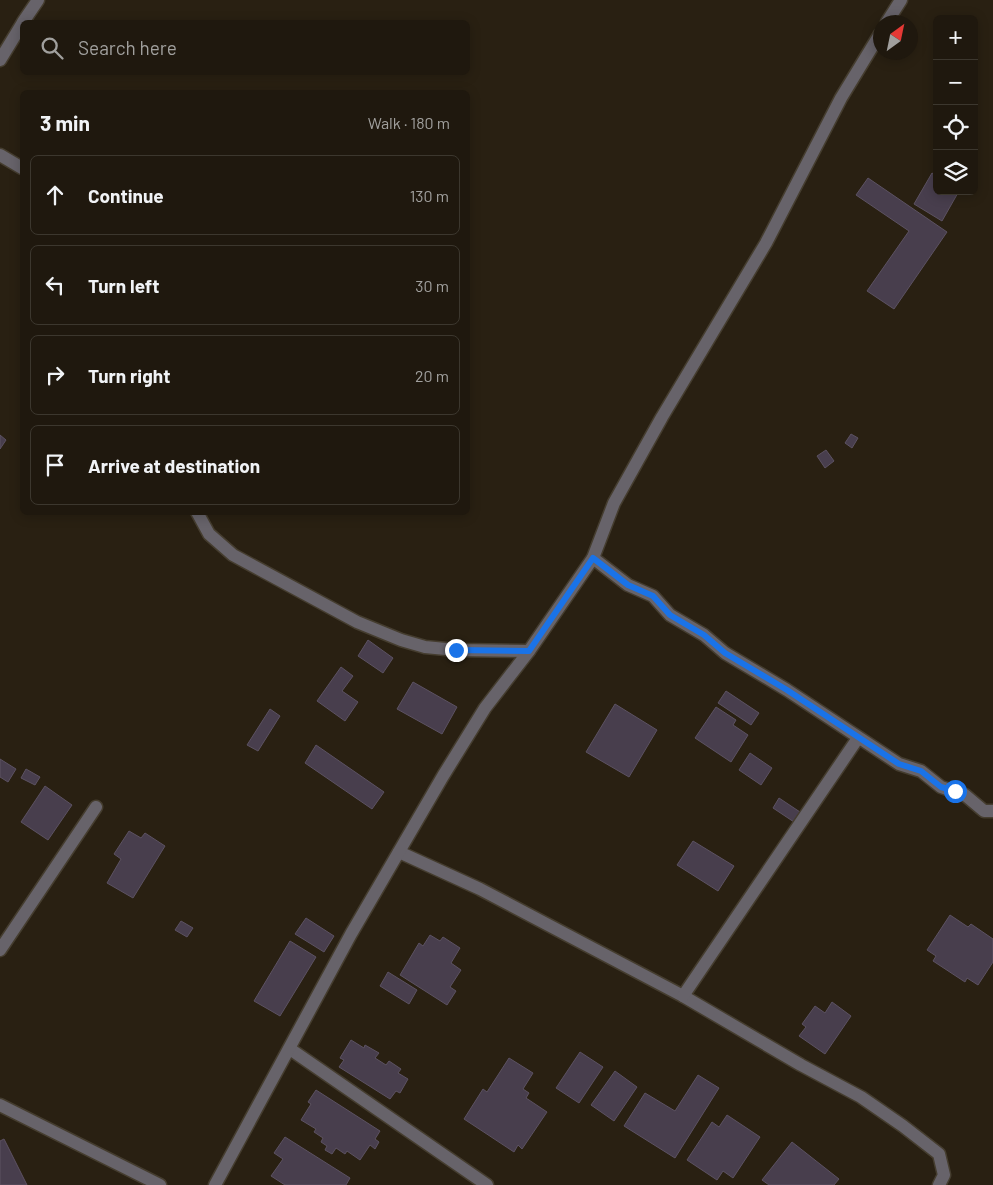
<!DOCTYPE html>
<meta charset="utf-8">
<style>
body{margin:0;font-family:Barlow,sans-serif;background:#2c251c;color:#f1f3f6}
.controls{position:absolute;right:15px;top:15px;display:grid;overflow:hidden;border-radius:8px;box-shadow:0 2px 12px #0003}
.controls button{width:45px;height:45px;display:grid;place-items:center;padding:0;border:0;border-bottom:1px solid #3c372e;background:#1f180e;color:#f1f3f6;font:25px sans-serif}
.compass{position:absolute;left:873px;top:15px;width:45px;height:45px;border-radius:50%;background:#1f180e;box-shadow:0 2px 12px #0003;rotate:33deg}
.stop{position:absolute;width:15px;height:15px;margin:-11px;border:4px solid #1a73e8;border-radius:50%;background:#fff}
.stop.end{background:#1a73e8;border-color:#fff;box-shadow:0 1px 5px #0008}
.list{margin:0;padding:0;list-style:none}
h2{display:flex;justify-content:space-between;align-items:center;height:65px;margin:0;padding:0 20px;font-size:21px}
h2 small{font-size:16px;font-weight:400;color:#a1a09e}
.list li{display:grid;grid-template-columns:32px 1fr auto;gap:15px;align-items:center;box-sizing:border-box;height:80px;margin:0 10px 10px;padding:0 10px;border:1px solid #3c372e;border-radius:8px}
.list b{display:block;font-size:19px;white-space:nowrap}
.list em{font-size:16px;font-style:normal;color:#a1a09e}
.icon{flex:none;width:28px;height:28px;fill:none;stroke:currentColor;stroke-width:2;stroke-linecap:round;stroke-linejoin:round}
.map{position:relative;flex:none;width:993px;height:1185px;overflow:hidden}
.search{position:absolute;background:#1f180e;box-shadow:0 2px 12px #0003;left:20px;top:20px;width:450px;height:55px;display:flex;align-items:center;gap:12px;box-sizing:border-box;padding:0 18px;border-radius:8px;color:#a1a09e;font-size:19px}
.panel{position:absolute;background:#1f180e;box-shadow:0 2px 12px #0003;left:20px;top:90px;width:450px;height:425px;border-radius:8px}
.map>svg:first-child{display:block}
.building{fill:#483e4d;stroke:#5c5262}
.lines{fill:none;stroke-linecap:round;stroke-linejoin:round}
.minor-casing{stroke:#453d2f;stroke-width:15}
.minor{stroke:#67636a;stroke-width:12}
.route{stroke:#1a73e8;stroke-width:6}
</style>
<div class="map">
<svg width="993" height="1185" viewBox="0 0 993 1185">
<rect width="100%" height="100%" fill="#292012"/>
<g class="building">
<path d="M932 173 937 176V191H959L942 221 914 204Z"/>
<path d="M868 178 947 232 894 309 867 291 909 231 856 195Z"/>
<path d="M851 434 858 438 852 448 845 443Z"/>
<path d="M0 435 6 440 0 449Z"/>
<path d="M826 450 834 461 825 468 817 456Z"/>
<path d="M368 640 393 658 383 673 358 656Z"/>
<path d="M341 667 353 676 342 691 358 702 345 721 317 701Z"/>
<path d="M413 682 457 707 442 734 397 709Z"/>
<path d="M726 691 759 713 751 725 718 703Z"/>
<path d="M615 704 657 730 629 777 586 752Z"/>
<path d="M716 707 736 720 733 725 748 735 731 762 695 738Z"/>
<path d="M270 709 280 716 258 751 247 745Z"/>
<path d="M316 745 384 792 372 809 305 763Z"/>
<path d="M750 753 772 768 761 785 739 770Z"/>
<path d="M0 759 16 769 8 782 0 777Z"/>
<path d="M26 769 40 777 35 785 21 778Z"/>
<path d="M45 786 72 805 48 840 21 822Z"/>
<path d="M779 798 800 812 794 822 773 808Z"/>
<path d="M129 831 141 838 145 833 165 846 133 898 107 883 121 859 114 854Z"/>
<path d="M693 841 734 866 718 891 677 865Z"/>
<path d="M950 915 968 927 971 924 993 939V962L978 985 967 978 965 982 933 961 936 956 927 950Z"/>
<path d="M306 918 334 936 324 952 295 934Z"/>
<path d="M181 921 193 928 187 937 175 930Z"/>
<path d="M430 935 440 941 443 937 460 948 451 963 461 970 450 987 456 991 447 1005 400 975 419 943 423 946Z"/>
<path d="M290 941 316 957 280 1016 254 1001Z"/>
<path d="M388 972 417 990 409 1004 380 986Z"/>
<path d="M832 1002 851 1016 825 1054 799 1036 806 1027 802 1024 815 1006 825 1013Z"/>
<path d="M351 1040 364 1048 365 1045 379 1053 375 1058 386 1065 389 1061 401 1069 398 1073 408 1079 400 1093 396 1091 390 1099 339 1067 344 1060 340 1058Z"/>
<path d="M580 1052 603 1067 579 1103 556 1088Z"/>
<path d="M509 1058 533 1073 523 1089 529 1093 526 1098 547 1112 522 1149 518 1145 514 1152 464 1119 483 1089 487 1092Z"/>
<path d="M615 1071 637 1087 614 1121 591 1105Z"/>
<path d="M698 1075 719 1088 675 1158 624 1126 645 1093 675 1111Z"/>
<path d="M316 1090 380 1131 375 1139 379 1142 375 1149 370 1145 360 1160 347 1151 345 1154 336 1148 332 1154 325 1150 327 1146 321 1142 323 1138 314 1132 316 1129 301 1120 311 1104 308 1102Z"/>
<path d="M727 1115 760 1137 733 1178 723 1171 717 1180 687 1160 712 1122 719 1127Z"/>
<path d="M285 1137 350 1178 346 1185H285L271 1176 283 1159 274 1153Z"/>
<path d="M4 1139 27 1185H0V1141Z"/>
<path d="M792 1142 839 1179 834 1185H769L762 1180Z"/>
</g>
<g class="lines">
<defs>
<g id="minor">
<path d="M23 22 38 0"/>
<path d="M887 22 901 0"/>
<path d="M0 60 22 24"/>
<path d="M0 155 22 168"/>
<path d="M197 512 209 534 233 555 357 622 401 640 425 647 456 650 529 651"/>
<path d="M593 558 628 585 653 596 670 615 704 635 725 653 787 690 899 764 921 771 941 787 965 795 984 811H993"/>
<path d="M399 852 480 889 683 996 801 1065 861 1097 903 1126 939 1154 944 1175 939 1185"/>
<path d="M0 950 96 807"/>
<path d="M683 996 858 738"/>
<path d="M290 1049 487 1185"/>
<path d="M0 1105 160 1185"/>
<path d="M215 1185 351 934 443 776 485 708 529 651 593 558 614 503 662 417 766 243 841 98 880 34"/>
</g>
</defs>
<use href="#minor" class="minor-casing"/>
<use href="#minor" class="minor"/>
</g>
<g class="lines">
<path class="route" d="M456 650 529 651 593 558 628 585 653 596 670 615 704 635 725 653 787 690 899 764 921 771 941 787 955 791"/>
</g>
</svg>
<div class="controls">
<button>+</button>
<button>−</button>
<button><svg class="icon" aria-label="locate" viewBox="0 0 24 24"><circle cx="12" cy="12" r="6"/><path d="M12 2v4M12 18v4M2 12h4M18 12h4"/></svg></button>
<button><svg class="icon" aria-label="layers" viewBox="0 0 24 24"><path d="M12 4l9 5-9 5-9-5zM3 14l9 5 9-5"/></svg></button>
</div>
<svg class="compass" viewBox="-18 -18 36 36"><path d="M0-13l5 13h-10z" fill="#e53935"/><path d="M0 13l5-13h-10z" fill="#a1a09e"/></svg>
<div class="stop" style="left:955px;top:791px"></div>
<div class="stop end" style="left:456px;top:650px"></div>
<div class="search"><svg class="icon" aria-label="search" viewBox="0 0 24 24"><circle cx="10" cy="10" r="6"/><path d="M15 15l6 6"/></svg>Search here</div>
<section class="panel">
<h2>3 min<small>Walk · 180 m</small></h2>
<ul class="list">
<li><svg class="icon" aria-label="ahead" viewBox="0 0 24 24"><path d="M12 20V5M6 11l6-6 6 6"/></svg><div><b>Continue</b></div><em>130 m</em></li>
<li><svg class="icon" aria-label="left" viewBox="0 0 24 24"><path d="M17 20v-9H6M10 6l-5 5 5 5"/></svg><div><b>Turn left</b></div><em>30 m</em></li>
<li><svg class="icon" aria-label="right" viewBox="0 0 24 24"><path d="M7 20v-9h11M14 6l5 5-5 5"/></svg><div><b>Turn right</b></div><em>20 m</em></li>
<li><svg class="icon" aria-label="arrive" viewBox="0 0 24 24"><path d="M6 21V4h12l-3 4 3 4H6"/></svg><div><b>Arrive at destination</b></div></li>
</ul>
</section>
</div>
